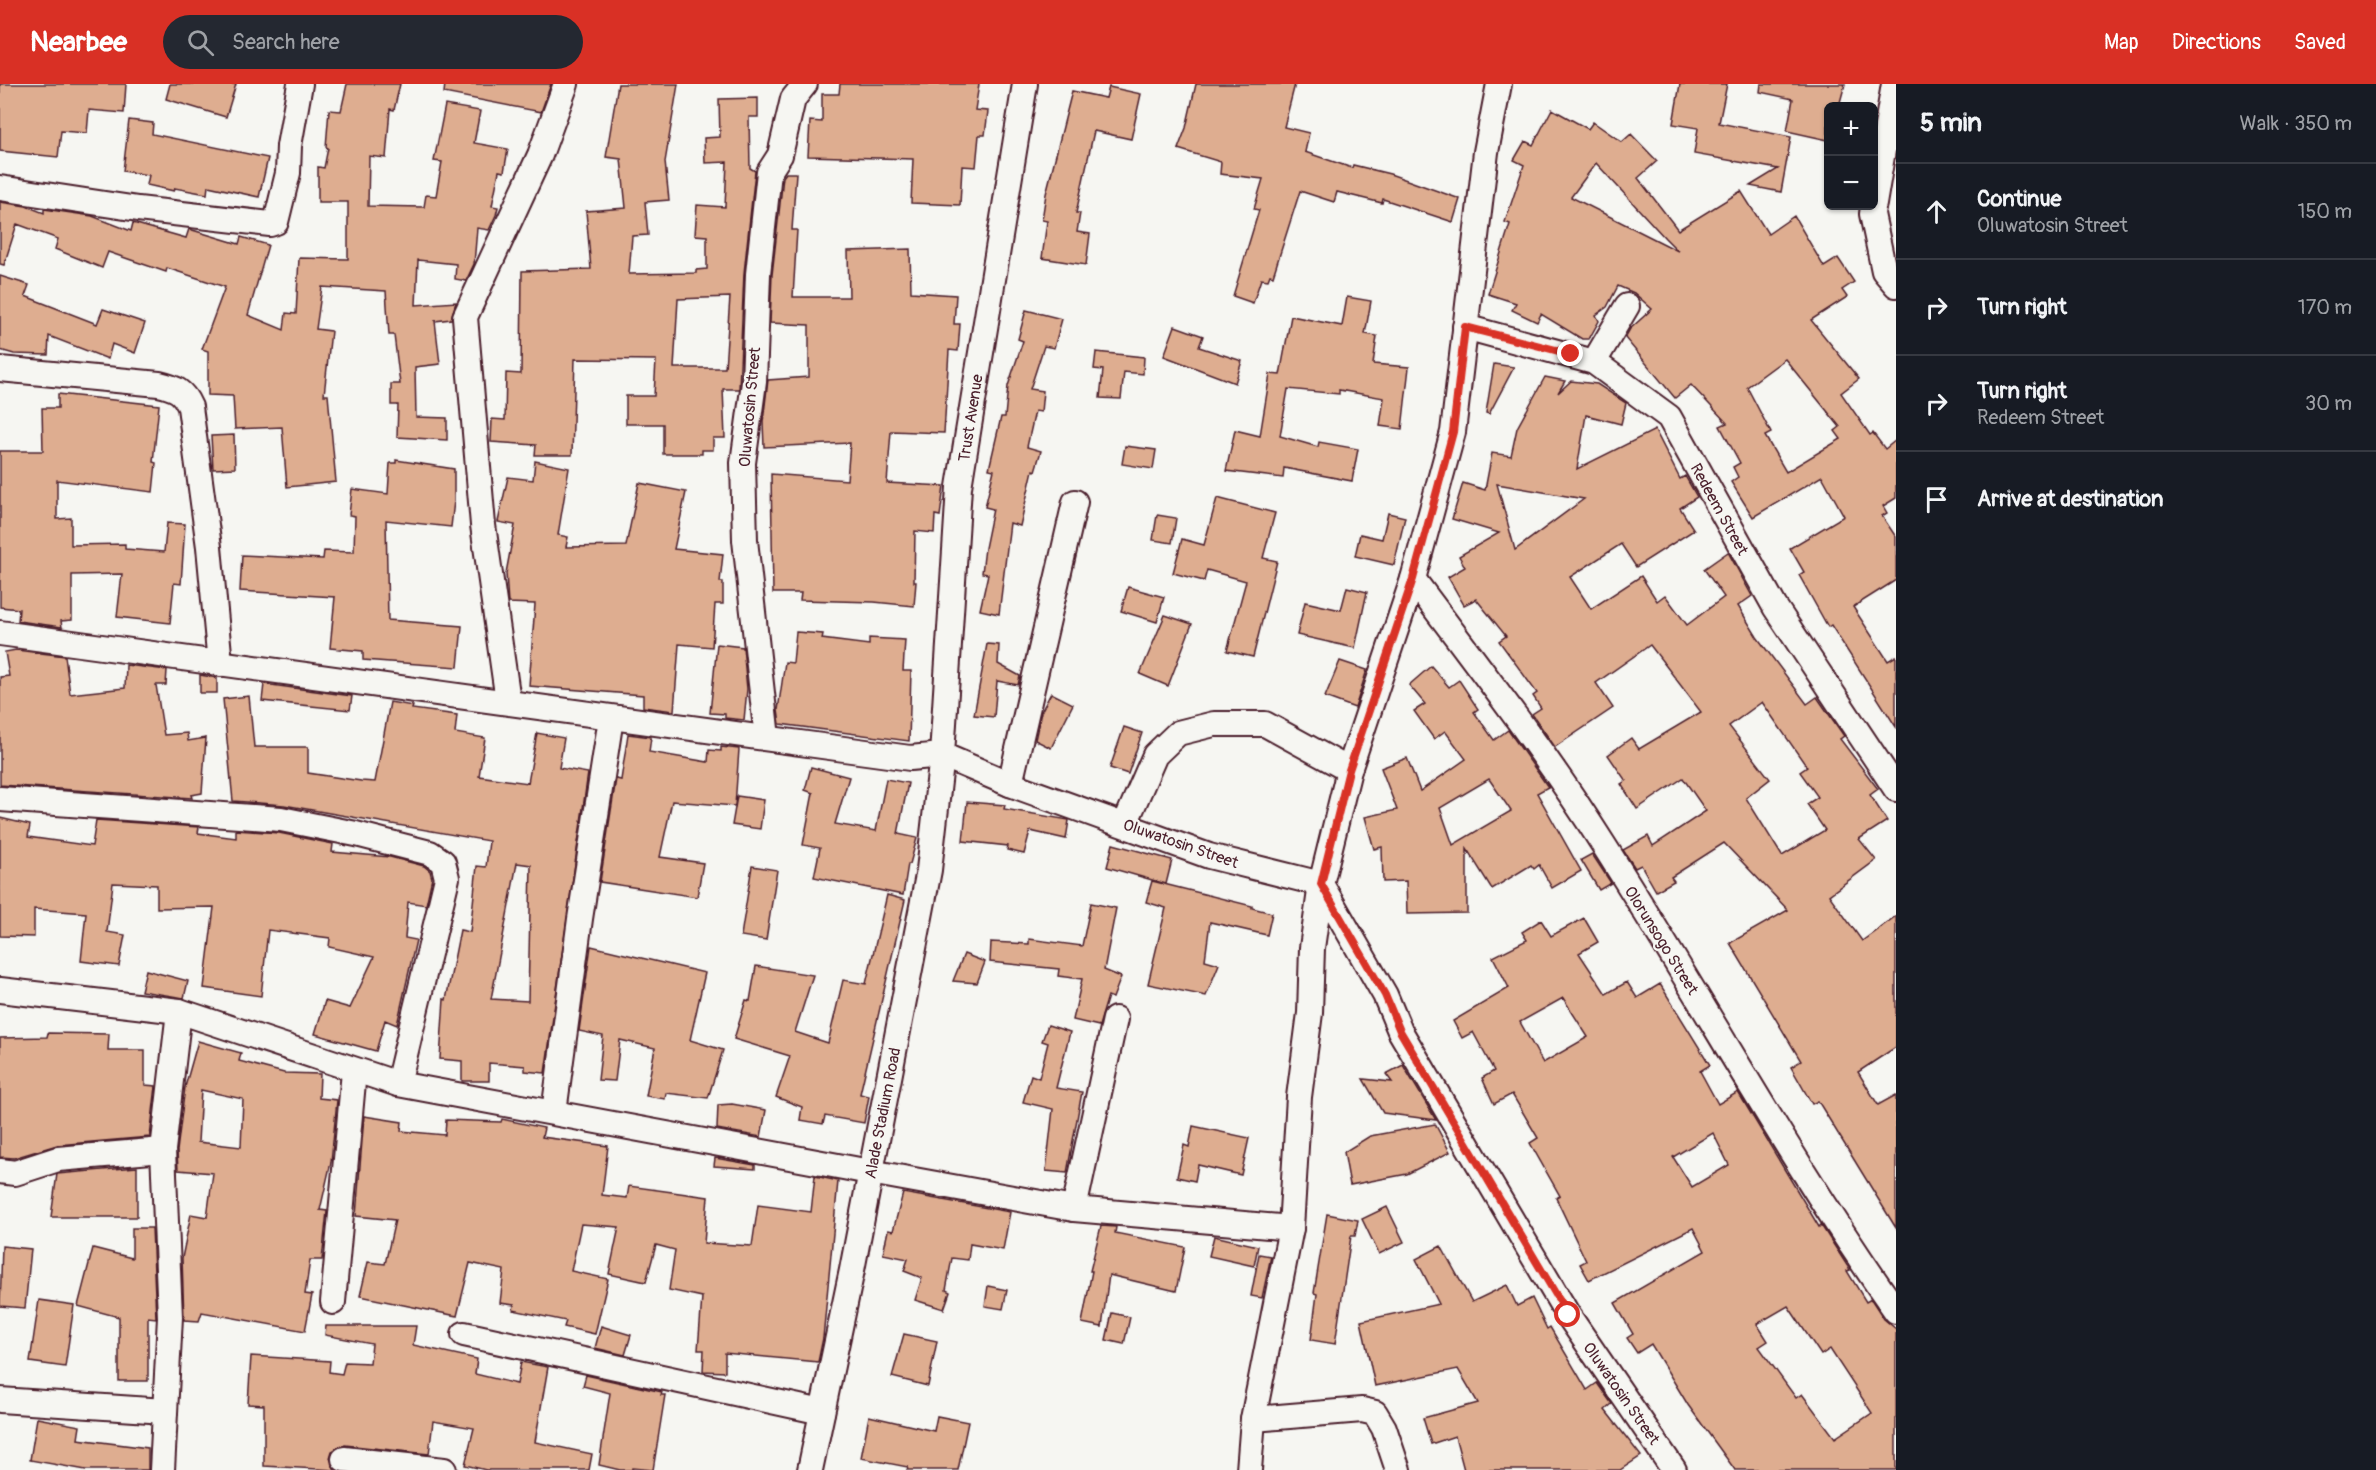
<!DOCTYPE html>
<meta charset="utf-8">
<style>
body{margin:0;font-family:Pangolin,sans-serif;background:#242831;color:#f1f3f6}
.controls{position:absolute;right:18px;top:18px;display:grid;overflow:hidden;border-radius:9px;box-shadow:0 2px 4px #0004}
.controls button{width:54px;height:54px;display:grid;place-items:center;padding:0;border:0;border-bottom:2px solid #363941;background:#171b24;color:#f1f3f6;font:30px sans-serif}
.stop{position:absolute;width:18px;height:18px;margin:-14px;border:4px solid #d93025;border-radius:50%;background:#fff}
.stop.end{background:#d93025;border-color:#fff;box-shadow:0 2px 6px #0008}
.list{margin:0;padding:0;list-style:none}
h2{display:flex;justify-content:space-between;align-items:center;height:78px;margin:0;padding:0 24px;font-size:26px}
h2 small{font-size:20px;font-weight:400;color:#9ea1a6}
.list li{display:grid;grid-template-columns:39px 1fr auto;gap:18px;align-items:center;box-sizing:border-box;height:96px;padding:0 24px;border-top:2px solid #363941}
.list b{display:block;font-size:22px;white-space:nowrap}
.list p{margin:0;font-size:20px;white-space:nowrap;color:#9ea1a6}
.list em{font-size:20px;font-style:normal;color:#9ea1a6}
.icon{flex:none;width:33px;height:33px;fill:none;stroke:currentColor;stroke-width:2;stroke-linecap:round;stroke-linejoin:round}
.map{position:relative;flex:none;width:1896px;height:1386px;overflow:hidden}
header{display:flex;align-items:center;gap:36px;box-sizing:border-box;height:84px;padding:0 30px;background:#d93025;color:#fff}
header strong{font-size:28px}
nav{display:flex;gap:33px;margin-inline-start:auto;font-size:21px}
.search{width:420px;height:54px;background:#242831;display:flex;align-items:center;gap:15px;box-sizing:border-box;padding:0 21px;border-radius:33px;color:#9ea1a6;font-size:22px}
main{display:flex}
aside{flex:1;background:#171b24}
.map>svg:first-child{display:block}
.building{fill:#dead90;stroke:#4a1f2b;stroke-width:1.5;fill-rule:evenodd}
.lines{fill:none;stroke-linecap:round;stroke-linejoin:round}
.minor-casing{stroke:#4a1f2b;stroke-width:28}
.minor{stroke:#f6f6f2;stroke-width:24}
.route{stroke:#d93025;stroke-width:8}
.labels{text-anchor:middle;stroke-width:4.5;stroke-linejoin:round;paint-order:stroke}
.street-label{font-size:16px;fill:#4a1f2b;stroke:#f6f6f2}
</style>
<header>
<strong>Nearbee</strong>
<div class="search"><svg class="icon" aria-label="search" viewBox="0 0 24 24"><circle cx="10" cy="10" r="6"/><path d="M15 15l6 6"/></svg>Search here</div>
<nav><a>Map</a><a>Directions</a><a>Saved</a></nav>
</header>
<main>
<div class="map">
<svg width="1896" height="1386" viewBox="0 0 1896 1386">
<rect width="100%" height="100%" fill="#f6f6f2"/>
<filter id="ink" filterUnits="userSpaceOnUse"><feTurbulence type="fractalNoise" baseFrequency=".0167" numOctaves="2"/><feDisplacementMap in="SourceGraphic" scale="12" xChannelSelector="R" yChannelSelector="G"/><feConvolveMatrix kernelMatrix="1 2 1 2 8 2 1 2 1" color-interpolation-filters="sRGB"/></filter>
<g filter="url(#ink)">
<g class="building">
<path d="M0 0H126L124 29 89 26 87 49 61 47 58 73 0 67Z"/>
<path d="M170 0H236L226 33 166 15Z"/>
<path d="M347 0H400L394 26 390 25 386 74 369 72 368 122 424 123 426 111 436 112 442 78 434 77 445 21 480 27 474 59 508 65 504 88 499 87 492 122 498 123 496 131 489 146 477 144 474 180 466 197 455 195 456 180 418 176 416 221 456 218 451 235 435 237 440 280 415 283 416 333 447 334V356L397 353 398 321H391V300H400L394 251H389L386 207 322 203 316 245 331 247 324 311H328L336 398 287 403 282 343 235 345 233 312 208 311V267L202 265 225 203 167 184 166 188 108 168 102 184 55 165 58 155 17 140 4 181 0 180V118L26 122 44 129V125L92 132 131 147 133 139 186 154 189 145 239 160 241 153 268 161 248 231 284 246 286 229 296 230 299 174 348 175V118H318V83L324 84 328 64 326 63 329 26 341 27Z"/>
<path d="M445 0H551L541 28 444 9Z"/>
<path d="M618 0H678L665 78 669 116 645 118 648 151 632 152 629 190 696 189V186L707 185V152L695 151 697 121 725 123 727 78 705 79 704 54 720 53 719 15 758 14V33H749L750 84 755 87 744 189 739 305H723L725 354H713V366H702V370H663V340H626V312H654L656 276 575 275 572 371H535L536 361 491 358 492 335 505 336 506 289 521 290 522 187 591 185 586 127 626 124 621 75 606 73ZM730 213 725 284H674L678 215Z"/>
<path d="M840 0H979L975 26 988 27 985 51H979L976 83 962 82 960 121 911 119 913 75 808 72 810 37 822 38V10H839Z"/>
<path d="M1196 0H1295L1284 43 1309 49 1305 68 1352 84 1353 81 1390 90 1460 115 1453 138 1383 115 1382 119 1337 108 1334 118 1300 107 1273 192 1270 191 1268 196 1261 195 1253 219 1233 212 1259 126 1254 125 1263 95 1220 90 1221 78 1178 65 1186 44Z"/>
<path d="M1680 0H1727L1719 39 1791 53 1781 108 1750 102 1778 85 1694 70 1698 44 1673 40Z"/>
<path d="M1761 0H1845L1839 22H1828V56L1787 47 1793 15 1760 8Z"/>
<path d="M1109 3 1141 10 1131 55 1094 47 1076 129H1080L1077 148 1090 150 1086 181 1042 174 1047 137 1042 136 1046 110 1072 7 1106 14Z"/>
<path d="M1552 25 1588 45 1593 38 1622 58 1631 50 1657 77 1638 94 1678 146 1741 107 1768 150 1794 132 1824 183 1838 174 1854 198 1842 206 1847 213 1811 236 1859 295 1841 309 1870 351 1873 349 1885 365 1896 356V414L1883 422 1887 429 1882 432 1896 453V496L1853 523 1888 577 1896 572V643L1831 541 1828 543 1799 491 1804 488 1790 464 1844 432 1822 392 1753 433 1731 398 1738 393 1733 383 1740 379 1720 342 1727 339 1691 301 1675 314 1625 254 1630 245 1652 225 1634 209 1618 202 1607 223 1596 231 1599 237 1589 255H1582L1541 230 1537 238 1512 226 1516 219 1488 210 1510 140 1505 138 1524 81 1514 76 1525 57 1533 61ZM1596 79 1665 154 1678 167 1571 113ZM1785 275 1840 343 1835 347 1841 355 1786 388 1765 352 1771 349 1747 303Z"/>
<path d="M129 36 153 39 152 50 268 74 259 113 208 102 207 110 175 104 174 107 147 101 149 91 123 87Z"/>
<path d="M786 89H796L792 146H797L793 213H849L848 167 910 165 911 208 956 211 954 240H960L958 267 949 266 944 349 891 347 887 399 944 402 940 432 935 431 934 449 915 447 914 498H916L914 522 874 518 800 516 801 509H773L771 390 847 396 850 359 764 363 763 338 768 296 809 293V241L770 239 772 191 783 93Z"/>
<path d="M0 192 29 201 25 212 97 240 103 225 145 239 135 269 112 260 108 275 49 252 48 271 14 270 0 266Z"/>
<path d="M1347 213 1371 217 1365 250 1377 252 1373 280 1409 283 1402 345 1380 342 1384 314 1339 306V310L1288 305 1280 352 1318 363 1319 358 1358 365 1352 397 1284 384 1283 394 1226 387 1235 346 1260 352 1270 290 1280 291 1291 232 1342 242Z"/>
<path d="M1026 226 1062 235 1054 264 1044 262 1030 305 1043 307 1041 328 1035 327 1027 363 1041 367 1035 387 1033 386 1020 442 1010 439 999 530 980 526 988 490 982 489 985 464 993 425 985 423 994 386 989 385 1001 333H1005L1008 302 1023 257 1018 255Z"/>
<path d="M1175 242 1203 252 1199 263 1242 277 1235 299 1164 272Z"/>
<path d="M1096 268 1144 273 1143 290 1124 288 1121 315 1100 314 1103 286 1094 285Z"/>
<path d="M1494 280 1514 283 1489 330 1486 329Z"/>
<path d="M1545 293 1565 297 1558 309 1571 297 1597 300 1626 319 1621 340 1586 331 1577 385 1655 346 1680 395 1685 392 1697 413 1680 424 1694 446 1636 483 1621 460 1570 493 1591 525 1641 492 1657 517 1665 511 1687 541 1724 513 1704 485 1728 468 1752 512 1738 522 1757 553 1807 620 1817 613 1844 652 1840 655 1878 705 1870 711 1887 737 1859 755 1876 776 1829 811 1862 857 1896 832V963L1858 988 1878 1021 1896 1011V1144L1818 1017 1812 1020 1791 983 1801 977 1730 859 1788 826 1724 759 1671 793 1674 797 1656 807 1641 781 1635 784 1623 766 1648 752 1653 762 1706 727 1683 694 1637 725 1621 700 1626 697 1608 671 1631 654 1639 665 1701 628 1650 561 1596 599 1613 624 1555 663 1532 630 1541 624 1533 612 1537 609 1499 557 1506 552 1476 515 1464 521 1448 493 1465 483 1459 472 1499 449 1452 435 1463 399 1485 406 1492 369 1511 372 1517 344ZM1497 400 1584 415 1515 466ZM1762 618 1807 683 1800 688 1818 713 1807 720 1825 746 1782 772 1746 714 1770 695 1729 642Z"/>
<path d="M58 310 159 321 153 378 156 379 153 408 57 396V435L71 434V461L125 460V465L164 468 167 439 185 440 181 500 174 499 170 539 117 533 122 490 72 491V536L61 537 62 543 18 537 19 525 0 523V367H43L42 324H58Z"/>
<path d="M234 351 235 384 213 385 211 352Z"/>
<path d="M1125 362 1156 366 1153 385 1122 380Z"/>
<path d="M396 376 454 385V417L451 443 386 436 388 536 462 542 458 583 363 576V567L330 564 335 513 240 507 242 471 323 475 324 467 354 468 355 432 349 431 352 405 388 410 390 379H396Z"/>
<path d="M535 377 569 384 558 451 568 453 566 463 626 462 639 399 686 408 674 465 723 470 720 498H723V520H715L712 563 679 560 674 627 643 623V611L529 602 535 520 508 519 506 489 515 441 498 438 508 393 533 396Z"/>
<path d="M1217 414 1275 429 1263 474 1277 477 1253 573 1227 567 1246 497 1207 486 1204 497 1173 489 1182 455 1204 461Z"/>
<path d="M1388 429 1405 433 1394 481 1355 472 1360 450 1382 455Z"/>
<path d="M1157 431 1176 434 1172 459 1153 456Z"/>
<path d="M1128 503 1164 513 1157 538 1121 527Z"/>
<path d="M1347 503 1367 508 1355 564 1297 551 1305 518 1341 526Z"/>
<path d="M1165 531 1192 540 1168 602 1140 590Z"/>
<path d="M796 548 823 550 822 555 869 561V554L905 556 903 587H911L909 657 780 640 778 626 785 578 793 579Z"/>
<path d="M717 560 743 563 747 605 744 636 725 634V630L710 629Z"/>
<path d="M987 560 999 561 998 580 1020 592 1018 601 997 597 994 633 974 631Z"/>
<path d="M16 566 65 572 70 610 125 604 126 581 167 586 166 601H156L164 651 187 649 188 657 206 654 202 709 191 711 192 714 0 701V593L9 592 5 568Z"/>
<path d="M1340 577 1367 586 1355 624 1325 613Z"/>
<path d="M1431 582 1449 603 1459 596 1478 625 1474 628 1494 656 1508 646 1548 703 1537 709 1581 787 1552 804 1539 781 1534 785 1531 781 1492 805 1467 765V829L1407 830 1406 797 1383 798 1382 763 1374 765 1365 733 1397 726 1381 684 1407 674 1420 707 1466 675 1445 647 1434 655 1414 627 1425 620 1409 601ZM1489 695 1511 727 1453 761 1440 724Z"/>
<path d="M200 591 217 594V609H200Z"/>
<path d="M264 600 352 612 350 626 262 617Z"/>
<path d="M1051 609 1073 620 1051 664 1035 656 1041 628Z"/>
<path d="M249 612 254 663H308V689L361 697 375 698 390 618 413 622 412 625 457 631 455 649 485 654 479 692 528 699 537 649 564 654 559 684 588 689 545 989 525 987V982L489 979V997H462V977L440 975 444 915 446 916 460 846 470 848 477 782 486 783 489 757 284 721 233 717 223 615ZM517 779 531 781 528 917 491 915Z"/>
<path d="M1124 643 1142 649 1128 690 1110 684Z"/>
<path d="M628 650 651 653 649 668 708 678 709 666 721 667V663L739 665 735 722 672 717 660 773 703 779 697 813 600 798 616 695 621 696Z"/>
<path d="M811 683 849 693 835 740 876 747 886 695 908 699 898 750 917 754 910 780H908L903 811 814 793 820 764 803 761 813 709 805 706Z"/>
<path d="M737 712 764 716 760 745 732 741Z"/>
<path d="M967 718 1005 721 1004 725 1069 736 1066 755 1030 747 1024 770 1007 766 1008 762 963 757Z"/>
<path d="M0 734 30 741 28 753 92 762 96 736 199 743 198 749 236 754V746L279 749 333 760 332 768 390 773 424 782 430 787 432 794 426 821 408 818 405 854 416 856 397 941 385 936 376 967 315 950 325 917 350 924 374 873 329 863 330 854 268 846 261 912 204 904 214 823 157 824V801L113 799 107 848 125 851 119 882 81 877 86 829 34 825V853L0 852Z"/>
<path d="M1113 760 1172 776 1166 800 1107 783Z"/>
<path d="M1592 770 1611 799 1599 806 1581 776Z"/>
<path d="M752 782 777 786 766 856 741 852Z"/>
<path d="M1152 797 1252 822V824L1272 829 1267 851 1210 838 1205 876 1219 880 1206 912 1148 900 1166 824 1146 818Z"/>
<path d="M887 811 905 816 860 1010 869 1012 864 1039 825 1032 823 1040 800 1036 802 1023 776 1013 790 972 734 955 746 916 750 917 756 882 813 891 795 948 828 959 843 896 866 900Z"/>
<path d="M1091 819 1116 824 1104 886 1121 893 1113 914 1108 912 1099 942 1073 936 1082 895 1058 892 1059 885 990 878 991 858 1029 860V855L1082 862Z"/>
<path d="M1584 834 1598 858 1579 869 1606 910 1627 898 1637 914 1660 900 1710 981 1700 987 1718 1020 1738 1008 1819 1143 1821 1141 1850 1186 1847 1187 1866 1218 1871 1215 1884 1235 1896 1245V1386H1735L1688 1321 1651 1260 1637 1269 1627 1254 1633 1250 1615 1219 1705 1167 1693 1144 1589 1196 1580 1180 1586 1177 1556 1114 1560 1112 1530 1059 1538 1054 1512 1010 1494 1020 1482 994 1494 987 1473 948 1462 954 1453 937 1509 904 1493 873 1527 856 1522 848 1541 836 1551 852ZM1563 914 1588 953 1543 979 1520 938ZM1713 1049 1729 1081 1692 1103 1673 1073ZM1788 1222 1821 1271 1830 1265 1872 1329 1835 1354 1802 1310 1796 1314 1759 1263 1768 1257 1757 1240Z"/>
<path d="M591 862 705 889 690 956 723 966 708 1014 666 1009 665 1015 646 1012 655 964 620 956 615 997 598 996 603 952 579 947Z"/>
<path d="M964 870 985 878 977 899 953 897Z"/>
<path d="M146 886 188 897 184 914 141 907Z"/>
<path d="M1048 941 1070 948 1056 1004 1082 1008 1067 1089 1046 1087 1053 1025 1023 1018 1031 991 1039 994 1048 959 1042 957Z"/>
<path d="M48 949 109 950 108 966H145V1001L156 1002 150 1053 57 1061 14 1074 0 1073V954L47 953Z"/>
<path d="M198 957 241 969 239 977 284 989 320 990 319 1014 337 1016 331 1078 320 1126 327 1127 322 1176H310L305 1210 312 1211 305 1247 202 1228 199 1237 184 1236 182 1174 191 1130 207 1133 213 1089 178 1086 177 1067 185 1003ZM201 1006 243 1015 241 1063 198 1058Z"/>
<path d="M1403 981 1436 1036 1383 1029 1363 995 1392 998 1386 990Z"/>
<path d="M732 1020 766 1026 761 1053 717 1045 718 1021Z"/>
<path d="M364 1032 402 1038 401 1047 445 1051 446 1036 501 1038 502 1035 544 1044 542 1053 608 1062 602 1111 627 1114 629 1102 708 1113 704 1159 752 1162 758 1121 811 1128 815 1092 838 1097 823 1254 818 1278 725 1269V1288L703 1287 704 1266H698L702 1213 669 1206 675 1166 656 1161 646 1198 609 1190 619 1143 581 1140 571 1187 608 1195 595 1250 564 1243 566 1237 513 1226 514 1221 500 1219 504 1186 470 1179 457 1232 360 1212 368 1178 385 1180 395 1136 356 1132Z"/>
<path d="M1435 1040 1450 1068 1407 1090 1350 1101 1344 1068 1370 1052Z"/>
<path d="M1193 1042 1249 1054 1241 1091 1198 1081 1195 1097 1177 1093 1184 1061 1189 1063Z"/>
<path d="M715 1074 755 1081V1085L714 1082Z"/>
<path d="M137 1083V1133H51L57 1090Z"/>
<path d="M903 1109 1010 1128 1003 1166 970 1160 968 1176 952 1174 946 1206 950 1208 944 1225 915 1216 922 1194 904 1187 908 1175 883 1170 888 1146 893 1147Z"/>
<path d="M1387 1123 1404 1158 1379 1170 1362 1135Z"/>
<path d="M1327 1130 1358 1136 1355 1152H1351L1335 1260 1311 1256 1317 1210 1314 1209Z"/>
<path d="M1101 1142 1116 1143 1115 1149 1185 1163 1176 1207 1109 1191 1102 1243 1082 1239 1092 1187H1090Z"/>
<path d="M132 1144H152L156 1234 148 1233V1297H119V1233L78 1222 93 1164 132 1174Z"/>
<path d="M1214 1152 1258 1162 1254 1182 1209 1172Z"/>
<path d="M2 1162 31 1165 25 1224 0 1222Z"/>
<path d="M1441 1162 1472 1218 1507 1201 1517 1222 1532 1214 1547 1245 1550 1243 1587 1306 1597 1299 1612 1320 1605 1326 1641 1372 1620 1386H1464L1455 1352 1431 1360 1423 1334 1478 1319 1458 1285 1375 1302 1361 1237 1439 1220 1416 1175Z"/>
<path d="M1259 1170 1271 1172 1262 1214 1251 1212Z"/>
<path d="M988 1202 1007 1206 1003 1225 985 1222Z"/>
<path d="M39 1216 74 1221 65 1283 30 1278Z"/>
<path d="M1112 1229 1130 1233 1124 1260 1106 1256Z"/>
<path d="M326 1242H416L413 1261 477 1275 475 1290 517 1300 521 1278 548 1283 535 1358 592 1370 589 1386H486L465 1381 474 1344 433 1337 429 1370 345 1361 332 1367 330 1374 335 1386 264 1382V1321L248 1320 251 1272 330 1277 329 1288 342 1290 345 1278 370 1279 372 1260 325 1251Z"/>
<path d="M601 1242 631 1251 625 1271 595 1264Z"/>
<path d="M904 1250 937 1257 928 1302 892 1293Z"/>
<path d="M586 1291 662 1308 661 1311H665L653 1386 632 1384V1386H620L599 1381 610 1309 583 1302Z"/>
<path d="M869 1332 934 1347 937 1332 968 1338 958 1386H907L908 1383 861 1374Z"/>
<path d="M37 1334 80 1342 78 1355 148 1364V1386H86L30 1376Z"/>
</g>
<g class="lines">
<defs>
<g id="minor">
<path d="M0 104 138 125 270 140 276 138 288 89 289 62 300 0"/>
<path d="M1874 120 1894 0"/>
<path d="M1873 122 1872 130 1884 187 1896 201"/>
<path d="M1465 243 1594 278 1669 333 1775 523 1896 705"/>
<path d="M1594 278 1627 222"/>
<path d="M0 285 159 300C176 304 183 307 190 323L209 463 220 580"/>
<path d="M1413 495C1478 582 1545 668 1603 760 1702 915 1790 1077 1896 1227"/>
<path d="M0 549 844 665 910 674 942 671 1010 700 1209 772 1321 800 1385 911 1400 947 1568 1231 1674 1386"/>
<path d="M508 617 483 441 465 233 540 71 566 0"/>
<path d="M767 654 745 456 743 379 754 298 758 190 769 88 780 71 793 15 805 0"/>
<path d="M1010 700 1075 418"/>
<path d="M0 715 281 735 356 750 430 769 443 778 447 794 398 1000"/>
<path d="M1125 740 1155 671 1178 649 1214 640H1265L1349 686"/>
<path d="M0 906 179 927 398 1000 870 1088 1074 1125 1291 1144"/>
<path d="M554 1028 580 835 611 634"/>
<path d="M0 1087 15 1089 58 1075 163 1066"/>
<path d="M1074 1125 1115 935"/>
<path d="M333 1218 354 987"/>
<path d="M464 1250 822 1328"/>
<path d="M0 1316 165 1327"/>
<path d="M1253 1335 1362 1326 1375 1329 1384 1344 1398 1386"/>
<path d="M344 1375 444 1386"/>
<path d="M162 1386 170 1233 163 1066 179 927"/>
<path d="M810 1386 852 1186 929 786 942 671 959 403 1025 0"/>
<path d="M1249 1386 1253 1335 1291 1144 1299 1013 1310 929 1312 864 1321 800 1349 686 1413 495 1453 348 1486 68 1499 0"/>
</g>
</defs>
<use href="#minor" class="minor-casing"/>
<use href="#minor" class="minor"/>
</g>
</g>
<g class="lines" filter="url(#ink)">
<path class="route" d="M1568 1231 1400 947 1385 911 1321 800 1349 686 1413 495 1453 348 1465 243 1571 270"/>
</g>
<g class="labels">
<g class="street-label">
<text transform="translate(749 323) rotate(-85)" y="6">Oluwatosin Street</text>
<text transform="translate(970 334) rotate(-81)" y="6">Trust Avenue</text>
<text transform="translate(1720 425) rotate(61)" y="6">Redeem Street</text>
<text transform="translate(1181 759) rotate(19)" y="6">Oluwatosin Street</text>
<text transform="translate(1662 856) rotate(58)" y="6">Olorunsogo Street</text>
<text transform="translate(882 1029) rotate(-79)" y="6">Alade Stadium Road</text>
<text transform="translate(1622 1309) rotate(55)" y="6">Oluwatosin Street</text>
</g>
</g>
</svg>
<div class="controls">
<button>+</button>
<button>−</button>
</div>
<div class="stop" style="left:1568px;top:1231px"></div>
<div class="stop end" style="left:1571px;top:270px"></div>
</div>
<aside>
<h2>5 min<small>Walk · 350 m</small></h2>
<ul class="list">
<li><svg class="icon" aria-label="ahead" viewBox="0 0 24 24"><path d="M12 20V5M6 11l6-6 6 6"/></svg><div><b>Continue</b><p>Oluwatosin Street</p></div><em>150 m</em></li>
<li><svg class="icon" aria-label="right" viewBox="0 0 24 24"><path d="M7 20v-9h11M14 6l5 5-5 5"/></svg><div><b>Turn right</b></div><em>170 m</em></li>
<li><svg class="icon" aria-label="right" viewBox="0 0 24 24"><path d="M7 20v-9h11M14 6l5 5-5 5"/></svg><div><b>Turn right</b><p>Redeem Street</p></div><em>30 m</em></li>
<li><svg class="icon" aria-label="arrive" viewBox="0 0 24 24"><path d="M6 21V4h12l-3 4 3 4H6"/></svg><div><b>Arrive at destination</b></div></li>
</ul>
</aside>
</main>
